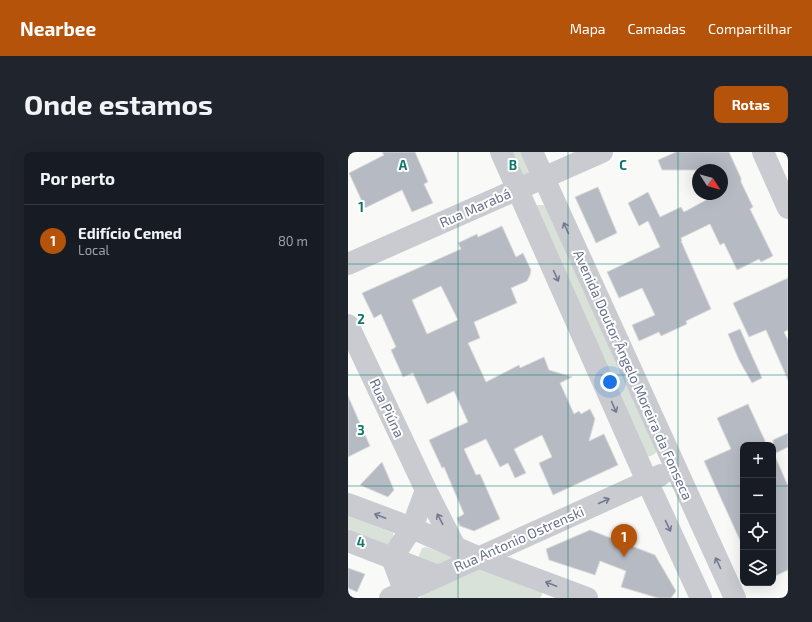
<!DOCTYPE html>
<html lang="pt">
<meta charset="utf-8">
<style>
body{margin:0;font-family:"Exo 2",sans-serif;background:#20242c;color:#f1f3f6}
.controls{position:absolute;right:12px;bottom:12px;display:grid;overflow:hidden;border-radius:8px;box-shadow:0 4px 16px #0002}
.controls button{width:36px;height:36px;display:grid;place-items:center;padding:0;border:0;border-bottom:1px solid #363941;background:#171b24;color:#f1f3f6;font:20px sans-serif}
.compass{position:absolute;left:344px;top:12px;width:36px;height:36px;border-radius:50%;background:#171b24;box-shadow:0 4px 16px #0002;rotate:126deg}
.you{position:absolute;left:262px;top:230px;width:14px;height:14px;margin:-10px;border:3px solid #fff;border-radius:50%;background:#1a73e8;box-shadow:0 0 0 6px #1a73e833}
.badge{display:grid;place-items:center;width:26px;height:26px;border-radius:50%;background:#b45309;color:#fff;font-size:13px;font-weight:700}
.pin{position:absolute;translate:-50% -33px;filter:drop-shadow(0 1px 2px #0008)}
.pin::after{content:'';position:absolute;top:21px;width:14px;height:12px;background:inherit;clip-path:polygon(0 0,100% 0,50% 100%)}
.list{margin:0;padding:0;list-style:none}
h2{display:flex;justify-content:space-between;align-items:center;height:52px;margin:0;padding:0 16px;font-size:17px}
h2 small{font-size:13px;font-weight:400;color:#9ea1a6}
.list li{display:grid;grid-template-columns:26px 1fr auto;gap:12px;align-items:center;box-sizing:border-box;height:72px;padding:0 16px;border-top:1px solid #363941}
.list b{display:block;font-size:15px;white-space:nowrap}
.list p{margin:0;font-size:13px;white-space:nowrap;color:#9ea1a6}
.list em{font-size:13px;font-style:normal;color:#9ea1a6}
.icon{flex:none;width:22px;height:22px;fill:none;stroke:currentColor;stroke-width:2;stroke-linecap:round;stroke-linejoin:round}
.map{position:relative;flex:none;width:440px;height:446px;overflow:hidden;border-radius:8px}
header{display:flex;align-items:center;gap:24px;box-sizing:border-box;height:56px;padding:0 20px;background:#b45309;color:#fff}
header strong{font-size:19px}
nav{display:flex;gap:22px;margin-inline-start:auto;font-size:14px}
.intro{display:flex;align-items:center;justify-content:space-between;box-sizing:border-box;height:96px;padding:0 24px}
h1{margin:0;font-size:28px}
.button{padding:10px 18px;border-radius:8px;background:#b45309;color:#fff;font-size:14px;font-weight:700}
main{display:flex;gap:24px;padding:0 24px}
aside{flex:1;background:#171b24;border-radius:8px;box-shadow:0 4px 16px #0002}
.map>svg:first-child{display:block}
.green{fill:#d9e2d8}
.building{fill:#b6bac3;stroke:#dbdbd9;fill-rule:evenodd}
.lines{fill:none;stroke-linecap:round;stroke-linejoin:round}
.minor{stroke:#c9cbd0;stroke-width:22}
.oneway{stroke:#717a91}
.grid{fill:none;stroke:#0f766e;stroke-width:1;stroke-opacity:0.55}
.labels{text-anchor:middle;stroke-width:4;stroke-linejoin:round;paint-order:stroke}
.street-label{font-size:14px;fill:#67718a;stroke:#fff}
.grid-label{font-size:13px;text-anchor:middle;font-weight:bold;fill:#0f766e;stroke:#fff;stroke-width:4;stroke-linejoin:round;paint-order:stroke}
</style>
<header>
<strong>Nearbee</strong>
<nav><a>Mapa</a><a>Camadas</a><a>Compartilhar</a></nav>
</header>
<div class="intro"><h1>Onde estamos</h1><a class="button">Rotas</a></div>
<main>
<aside>
<h2>Por perto<small></small></h2>
<ul class="list">
<li><span class="badge">1</span><div><b>Edifício Cemed</b><p>Local</p></div><em>80 m</em></li>
</ul>
</aside>
<div class="map">
<svg width="440" height="446" viewBox="0 0 440 446">
<rect width="100%" height="100%" fill="#f9faf7"/>
<g class="green">
<path d="M159 0H176L183 17 181 20 175 24Z"/>
<path d="M190 53H196L308 297V301L303 304 296 305 186 56Z"/>
<path d="M0 363 45 381 46 385 42 394 0 382Z"/>
<path d="M78 395 108 406 89 414 70 406 74 396Z"/>
<path d="M132 416 194 440V443L192 446H72L75 442Z"/>
</g>
<g class="building">
<path d="M34 0H67L80 30 76 32 85 51 64 60 54 38 17 56 1 21 36 3Z"/>
<path d="M328 0H381L393 26V30L405 55 402 57 425 104 413 110 411 107 389 118 376 91 372 93 362 72 333 86 334 89H333L363 157 338 169 339 172 313 184 311 180 291 189 284 173 307 163 294 136 271 146 259 120 312 95 300 69 291 74 280 51 300 40 312 65 333 55 336 60 360 47 357 42H374V18H314L310 8Z"/>
<path d="M250 35 269 81 248 91 227 45Z"/>
<path d="M154 74 168 105 175 101 183 118 182 123 179 129 163 136 169 151 126 170 132 186 120 191 138 230 171 213 172 216 196 205 201 218 224 225 212 231 226 262 231 259 233 262 242 257 247 267 241 289 256 282 270 313 205 343 191 311 204 305 194 283 166 297 178 321 167 326 160 311 152 315 138 287 116 297 128 323 132 322 152 367 126 379 112 374 109 366 116 362 96 315 94 316 81 288 120 270 106 239 79 252 65 221 55 225 43 198 48 195 33 162 26 166 14 141 113 97 110 91 129 82 130 85ZM93 134 110 168 79 182 64 148Z"/>
<path d="M440 126V178L436 180 440 188V228L418 178 401 185 385 151Z"/>
<path d="M392 177 414 226 404 231 391 208 380 182Z"/>
<path d="M0 244 22 294 0 305Z"/>
<path d="M400 252 419 293H395V395L356 309 383 297 369 266Z"/>
<path d="M440 281V295L426 302 440 334V418L425 425V288Z"/>
<path d="M34 310 46 338 40 345 12 333Z"/>
<path d="M242 378 307 403 328 439 323 446H310L273 435 278 419 252 409 247 423 201 408 198 397Z"/>
<path d="M0 416 17 422 9 440 0 436Z"/>
</g>
<g class="lines">
<g class="minor">
<path d="M153 0 299 329 353 446"/>
<path d="M184 0 387 446"/>
<path d="M415 0 440 56"/>
<path d="M0 112 254 0"/>
<path d="M0 173 78 338 107 395"/>
<path d="M0 352 64 376 132 406 239 446"/>
<path d="M0 389 90 424"/>
<path d="M42 446 313 323"/>
<path d="M59 446 44 406 64 376 78 338"/>
</g>
</g>
<defs><path id="oneway-shaft" d="M-6 0H5M1.5-3L5.5 0L1.5 3" fill="none" stroke-width="1.6" stroke-linecap="round" stroke-linejoin="round"/></defs>
<g class="oneway">
<use href="#oneway-shaft" transform="translate(218 76) rotate(-114)"/>
<use href="#oneway-shaft" transform="translate(208 124) rotate(66)"/>
<use href="#oneway-shaft" transform="translate(266 255) rotate(66)"/>
<use href="#oneway-shaft" transform="translate(256 349) rotate(-24)"/>
<use href="#oneway-shaft" transform="translate(32 364) rotate(-159)"/>
<use href="#oneway-shaft" transform="translate(92 367) rotate(-118)"/>
<use href="#oneway-shaft" transform="translate(320 374) rotate(65)"/>
<use href="#oneway-shaft" transform="translate(370 411) rotate(-115)"/>
<use href="#oneway-shaft" transform="translate(203 432) rotate(-159)"/>
</g>
<path class="grid" d="M110 0V446M220 0V446M330 0V446M0 112H440M0 223H440M0 334H395M425 334H440"/>
<g class="labels">
<g class="street-label">
<text transform="translate(127 56) rotate(-24)" y="5">Rua Marabá</text>
<text transform="translate(285 223) rotate(66)" y="5">Avenida Doutor Ângelo Moreira da Fonseca</text>
<text transform="translate(39 256) rotate(65)" y="5">Rua Piúna</text>
<text transform="translate(171 387) rotate(-24)" y="5">Rua Antonio Ostrenski</text>
</g>
</g>
<g class="grid-label">
<text x="55" y="18">A</text>
<text x="165" y="18">B</text>
<text x="275" y="18">C</text>
<text x="13" y="60">1</text>
<text x="13" y="172">2</text>
<text x="13" y="283">3</text>
<text x="13" y="395">4</text>
</g>
</svg>
<div class="controls">
<button>+</button>
<button>−</button>
<button><svg class="icon" aria-label="locate" viewBox="0 0 24 24"><circle cx="12" cy="12" r="6"/><path d="M12 2v4M12 18v4M2 12h4M18 12h4"/></svg></button>
<button><svg class="icon" aria-label="layers" viewBox="0 0 24 24"><path d="M12 4l9 5-9 5-9-5zM3 14l9 5 9-5"/></svg></button>
</div>
<svg class="compass" viewBox="-18 -18 36 36"><path d="M0-13l5 13h-10z" fill="#e53935"/><path d="M0 13l5-13h-10z" fill="#9ea1a6"/></svg>
<div class="you"></div>
<div class="pin badge" style="left:276px;top:405px">1</div>
</div>
</main>
